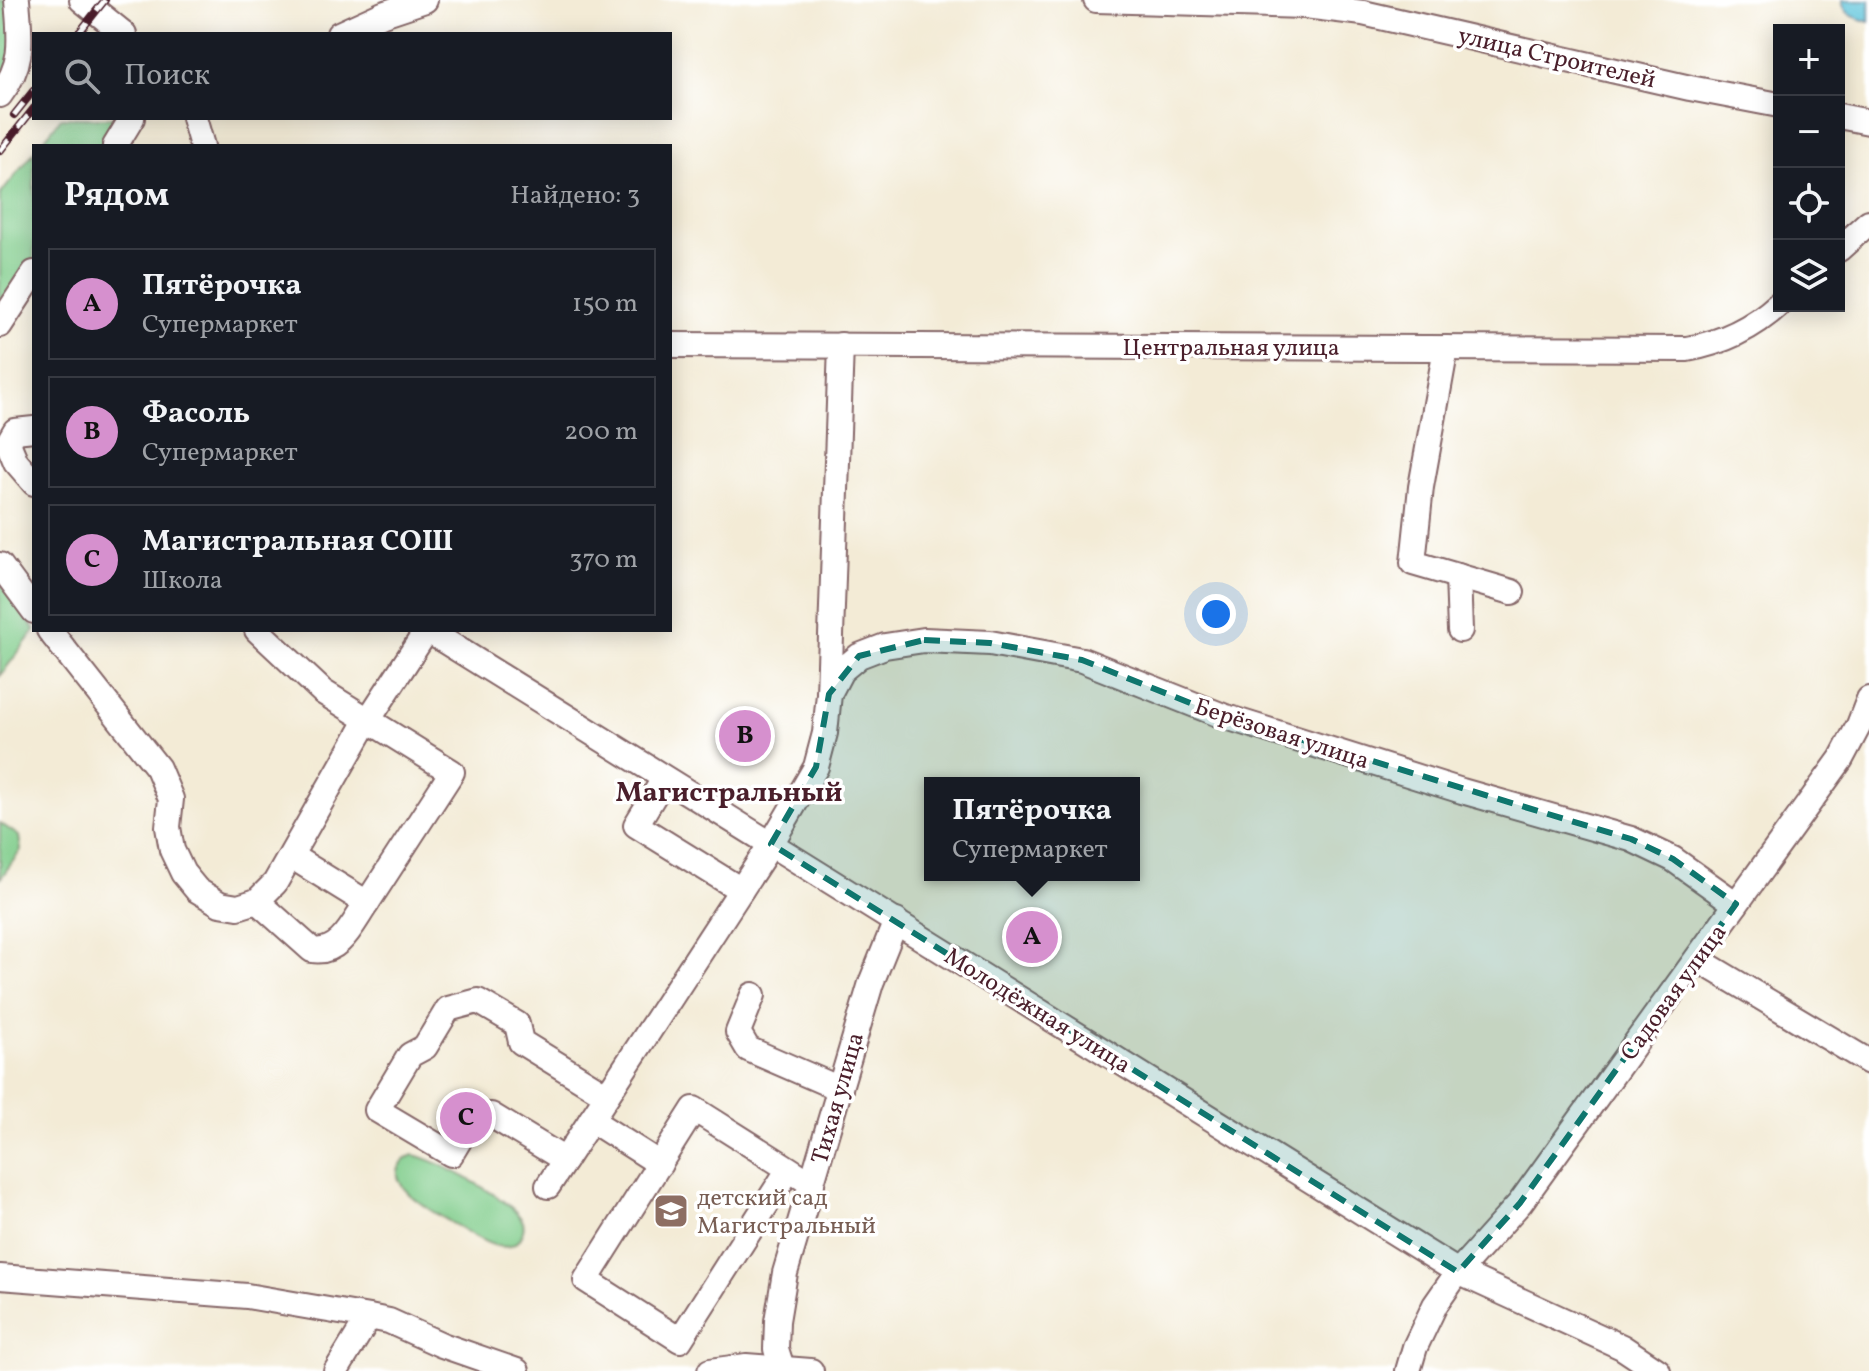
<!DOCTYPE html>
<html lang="ru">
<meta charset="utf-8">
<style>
body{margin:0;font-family:Vollkorn,serif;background:#242831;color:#f1f3f6}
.controls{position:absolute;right:24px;top:24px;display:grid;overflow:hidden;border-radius:0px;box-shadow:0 4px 20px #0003}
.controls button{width:72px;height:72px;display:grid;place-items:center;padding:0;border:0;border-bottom:2px solid #363941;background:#171b24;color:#f1f3f6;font:40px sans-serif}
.you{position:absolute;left:1216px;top:614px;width:28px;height:28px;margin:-20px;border:6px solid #fff;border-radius:50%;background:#1a73e8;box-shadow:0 0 0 12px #1a73e833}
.badge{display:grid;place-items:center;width:52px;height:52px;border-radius:50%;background:#d690ce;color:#111;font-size:26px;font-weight:700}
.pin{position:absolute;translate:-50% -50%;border:4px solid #fff;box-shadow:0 2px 8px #0006}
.popup{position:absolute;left:924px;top:777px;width:216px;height:104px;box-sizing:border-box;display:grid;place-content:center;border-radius:0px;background:#171b24;filter:drop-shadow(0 2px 6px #0005);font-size:26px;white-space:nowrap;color:#9ea1a6}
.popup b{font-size:30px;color:#f1f3f6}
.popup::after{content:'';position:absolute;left:50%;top:100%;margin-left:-16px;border:16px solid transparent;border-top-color:#171b24}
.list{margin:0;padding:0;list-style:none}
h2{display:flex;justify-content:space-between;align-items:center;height:104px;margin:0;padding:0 32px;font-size:34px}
h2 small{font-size:26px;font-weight:400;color:#9ea1a6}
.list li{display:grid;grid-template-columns:52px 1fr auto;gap:24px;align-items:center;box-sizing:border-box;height:112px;margin:0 16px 16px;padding:0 16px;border:2px solid #363941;border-radius:0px}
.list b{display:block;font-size:30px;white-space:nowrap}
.list p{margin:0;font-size:26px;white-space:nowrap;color:#9ea1a6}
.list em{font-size:26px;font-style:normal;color:#9ea1a6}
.icon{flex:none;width:44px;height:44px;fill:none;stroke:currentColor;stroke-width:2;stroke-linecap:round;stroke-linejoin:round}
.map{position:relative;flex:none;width:1869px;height:1371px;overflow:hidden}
.search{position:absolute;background:#171b24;box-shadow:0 4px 20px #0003;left:32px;top:32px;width:640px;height:88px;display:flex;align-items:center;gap:20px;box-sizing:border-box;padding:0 28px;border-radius:0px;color:#9ea1a6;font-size:30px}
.panel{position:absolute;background:#171b24;box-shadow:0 4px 20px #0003;left:32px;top:144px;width:640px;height:488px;border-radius:0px}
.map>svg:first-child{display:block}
.green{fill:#7fcc8a;stroke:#64765a;stroke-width:2}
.water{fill:url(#water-ripples);stroke:#547283;stroke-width:2}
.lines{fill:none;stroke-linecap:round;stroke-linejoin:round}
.minor-casing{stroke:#856667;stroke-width:28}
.minor{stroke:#fff;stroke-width:24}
.rail-casing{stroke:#4a1f2b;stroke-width:8}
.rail{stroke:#fff;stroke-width:5;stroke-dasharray:15;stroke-linecap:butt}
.marked{fill:#0f766e;fill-opacity:0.2;stroke:#0f766e;stroke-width:6;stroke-dasharray:16 10;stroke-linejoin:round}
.labels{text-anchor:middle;stroke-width:7;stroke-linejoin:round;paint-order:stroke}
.street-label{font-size:24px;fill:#4a1f2b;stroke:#fff}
.education-label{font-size:24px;fill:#785e54;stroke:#fff;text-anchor:start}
.quarter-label{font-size:28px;font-weight:bold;fill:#4a1f2b;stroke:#fff}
</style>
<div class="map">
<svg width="1869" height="1371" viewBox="0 0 1869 1371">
<defs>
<pattern id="water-ripples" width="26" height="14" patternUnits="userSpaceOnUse" patternTransform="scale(2)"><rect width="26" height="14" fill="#5ec5db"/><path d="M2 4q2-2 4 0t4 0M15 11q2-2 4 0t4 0" fill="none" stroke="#509fb2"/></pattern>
</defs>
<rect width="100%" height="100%" fill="#fff"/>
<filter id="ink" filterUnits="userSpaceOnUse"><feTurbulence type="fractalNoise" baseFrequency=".0125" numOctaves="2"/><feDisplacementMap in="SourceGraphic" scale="16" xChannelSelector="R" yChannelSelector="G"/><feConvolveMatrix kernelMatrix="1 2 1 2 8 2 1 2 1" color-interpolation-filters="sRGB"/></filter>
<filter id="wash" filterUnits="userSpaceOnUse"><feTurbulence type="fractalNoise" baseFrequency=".006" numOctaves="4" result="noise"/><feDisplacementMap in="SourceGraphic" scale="32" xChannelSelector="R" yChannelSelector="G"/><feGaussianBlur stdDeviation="1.8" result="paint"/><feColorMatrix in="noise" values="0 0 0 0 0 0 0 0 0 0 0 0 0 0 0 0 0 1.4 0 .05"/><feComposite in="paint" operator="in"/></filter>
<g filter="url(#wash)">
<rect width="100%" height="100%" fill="#f3ebd6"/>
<g class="green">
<path d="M0 0H20L33 24 20 77 0 103Z"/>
<path d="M61 118H128L111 146H39Z"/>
<path d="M34 152V274L0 330V195Z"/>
<path d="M0 582 35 630 0 676Z"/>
<path d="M0 823 19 836 21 850 0 879Z"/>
<path d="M414 1155C438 1160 513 1200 523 1222 525 1229 522 1234 519 1239 506 1259 473 1235 459 1227 442 1217 386 1189 400 1166 404 1159 407 1157 414 1155Z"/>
</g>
<path class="water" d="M1842 0H1869V22C1856 18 1844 15 1842 0Z"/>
</g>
<g filter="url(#ink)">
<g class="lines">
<defs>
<g id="minor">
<path d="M82 0 124 34"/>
<path d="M1096 0 1305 6 1363 13 1690 88 1779 105"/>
<path d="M339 34 383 14 425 0"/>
<path d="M0 95C25 63 20 38 17 0"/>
<path d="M1839 116 1869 122"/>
<path d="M194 118 202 146"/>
<path d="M115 146 132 118"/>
<path d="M1839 249 1869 222"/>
<path d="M0 325 34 273"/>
<path d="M670 345 1687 349C1721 343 1753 328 1779 304"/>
<path d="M1446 348 1421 487 1413 563 1512 592"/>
<path d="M34 429 15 431 8 443 16 462 34 483"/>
<path d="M0 565 34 611"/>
<path d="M1458 576 1460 630"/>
<path d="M49 630 158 768 171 799 168 827 172 850 183 873 197 890 220 904 238 907 257 901 275 883 363 728 427 630"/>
<path d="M257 630 323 692 452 772 367 903 291 856"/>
<path d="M427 630 1458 1272 1622 1347 1658 1371"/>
<path d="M829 694 841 671 859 656 885 646 924 640 990 643 1082 660 1223 716 1462 791 1631 839 1673 859 1736 904"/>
<path d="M664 779 636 825 741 890"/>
<path d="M257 901 312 950C340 955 353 923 367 903"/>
<path d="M1697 959 1869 1062"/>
<path d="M753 995 738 1032 748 1049 840 1089"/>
<path d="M591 1120 660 1164"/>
<path d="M565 1160 491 1115 472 1119 451 1154 377 1110 410 1055 425 1047 448 1009 478 1001 517 1024 521 1042 607 1095"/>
<path d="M789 1169 680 1340 586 1280 694 1109 789 1169 812 1184"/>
<path d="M548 1186 771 844 816 767 825 733 829 694 841 345"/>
<path d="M0 1277 247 1296 369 1317 389 1321 442 1345 517 1371"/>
<path d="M336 1371 369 1317"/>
<path d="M710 1371 746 1366 811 1371"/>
<path d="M783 1371 776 1349 777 1321 785 1273 871 983 896 921"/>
<path d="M1408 1371 1415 1347 1435 1305 1458 1272 1520 1203 1841 759 1859 725 1869 699"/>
</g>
</defs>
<use href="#minor" class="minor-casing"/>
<use href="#minor" class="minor"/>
<defs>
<g id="rail">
<path d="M78 34 105 0"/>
<path d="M14 115 34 90"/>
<path d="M0 151 34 108"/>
</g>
</defs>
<use href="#rail" class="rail-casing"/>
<use href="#rail" class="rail"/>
</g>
</g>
<path class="marked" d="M924 640 990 643 1082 660 1223 716 1631 839 1673 859 1736 904 1520 1203 1458 1272 771 844 816 767 829 694 859 656Z"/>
<defs>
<symbol id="school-square" viewBox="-11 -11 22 22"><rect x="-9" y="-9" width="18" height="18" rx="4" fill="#8d6e63" stroke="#fff"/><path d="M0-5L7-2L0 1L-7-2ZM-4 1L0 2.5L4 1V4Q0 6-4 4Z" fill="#fff"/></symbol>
</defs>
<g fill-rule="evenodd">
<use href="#school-square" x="651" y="1191" width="40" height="40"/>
</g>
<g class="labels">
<g class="street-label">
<text transform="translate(1557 57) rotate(13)" y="8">улица Строителей</text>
<text x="1231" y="355">Центральная улица</text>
<text transform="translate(1282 733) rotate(18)" y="8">Берёзовая улица</text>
<text transform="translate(1673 992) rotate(-54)" y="8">Садовая улица</text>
<text transform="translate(1038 1010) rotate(32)" y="8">Молодёжная улица</text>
<text transform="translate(837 1098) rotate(-74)" y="8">Тихая улица</text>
</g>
<g class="education-label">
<text x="697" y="1205">детский сад<tspan x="697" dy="28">Магистральный</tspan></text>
</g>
<g class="quarter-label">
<text x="729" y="801">Магистральный</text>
</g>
</g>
</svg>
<div class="controls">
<button>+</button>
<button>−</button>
<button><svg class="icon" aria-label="locate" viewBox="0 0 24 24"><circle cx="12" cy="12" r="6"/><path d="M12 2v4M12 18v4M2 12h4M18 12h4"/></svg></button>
<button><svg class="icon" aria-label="layers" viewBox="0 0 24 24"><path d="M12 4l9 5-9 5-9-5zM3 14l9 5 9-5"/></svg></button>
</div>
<div class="you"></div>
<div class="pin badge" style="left:1032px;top:937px">A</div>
<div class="popup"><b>Пятёрочка</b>Супермаркет</div>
<div class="pin badge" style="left:745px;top:736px">B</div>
<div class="pin badge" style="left:466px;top:1118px">C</div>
<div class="search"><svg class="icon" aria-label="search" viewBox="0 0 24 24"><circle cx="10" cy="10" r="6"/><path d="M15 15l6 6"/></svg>Поиск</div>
<section class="panel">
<h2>Рядом<small>Найдено: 3</small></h2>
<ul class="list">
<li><span class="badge">A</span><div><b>Пятёрочка</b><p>Супермаркет</p></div><em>150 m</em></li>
<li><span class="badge">B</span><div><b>Фасоль</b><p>Супермаркет</p></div><em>200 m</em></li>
<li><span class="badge">C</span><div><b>Магистральная СОШ</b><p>Школа</p></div><em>370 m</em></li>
</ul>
</section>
</div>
